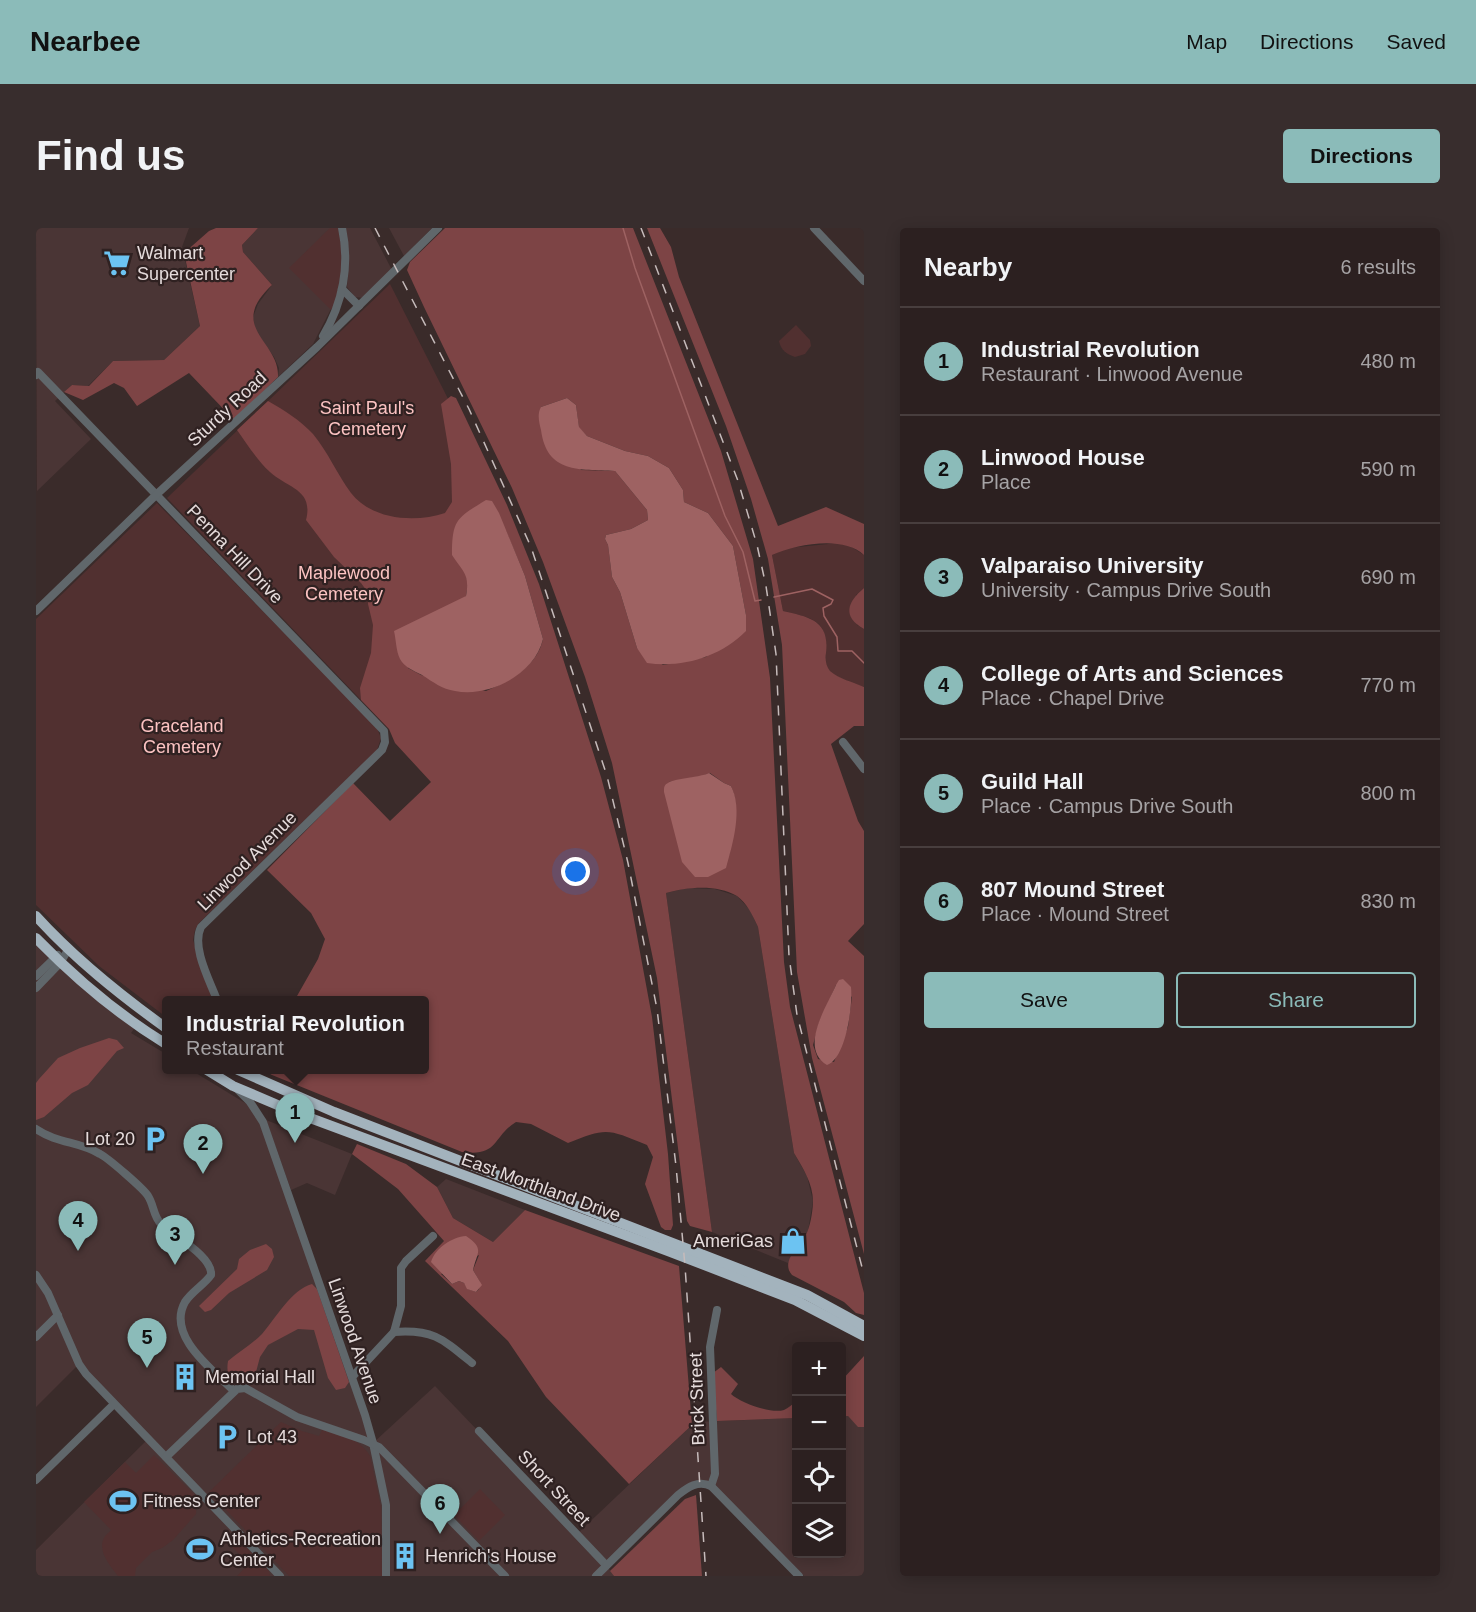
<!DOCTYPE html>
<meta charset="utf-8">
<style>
body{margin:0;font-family:Helvetica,sans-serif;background:#382d2d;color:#f1f3f6}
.controls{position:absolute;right:18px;bottom:18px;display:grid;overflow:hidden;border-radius:6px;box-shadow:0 3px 15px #0003}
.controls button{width:54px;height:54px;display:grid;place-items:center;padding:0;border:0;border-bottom:2px solid #483e3e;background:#2c2020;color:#f1f3f6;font:30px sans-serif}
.you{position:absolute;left:540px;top:644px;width:21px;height:21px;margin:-15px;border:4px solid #fff;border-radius:50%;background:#1a73e8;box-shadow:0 0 0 9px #1a73e833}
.badge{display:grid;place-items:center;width:39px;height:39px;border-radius:50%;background:#8bbbb9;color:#111;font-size:20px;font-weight:700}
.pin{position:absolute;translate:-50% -50px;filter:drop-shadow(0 2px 3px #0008)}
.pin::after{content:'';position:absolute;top:32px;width:21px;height:18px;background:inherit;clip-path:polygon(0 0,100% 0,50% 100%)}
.popup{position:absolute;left:126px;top:768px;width:267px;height:78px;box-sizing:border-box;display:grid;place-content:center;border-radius:6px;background:#2c2020;filter:drop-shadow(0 2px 4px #0005);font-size:20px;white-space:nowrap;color:#a6a3a5}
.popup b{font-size:22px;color:#f1f3f6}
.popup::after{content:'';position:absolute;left:50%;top:100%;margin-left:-12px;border:12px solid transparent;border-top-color:#2c2020}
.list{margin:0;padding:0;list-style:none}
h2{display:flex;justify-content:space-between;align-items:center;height:78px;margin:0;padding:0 24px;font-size:26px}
h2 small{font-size:20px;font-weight:400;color:#a6a3a5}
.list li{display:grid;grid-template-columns:39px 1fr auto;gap:18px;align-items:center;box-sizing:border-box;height:108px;padding:0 24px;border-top:2px solid #483e3e}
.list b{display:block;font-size:22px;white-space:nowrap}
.list p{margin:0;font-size:20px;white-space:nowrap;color:#a6a3a5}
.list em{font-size:20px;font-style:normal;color:#a6a3a5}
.actions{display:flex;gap:12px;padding:18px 24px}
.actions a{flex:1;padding:14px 0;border:2px solid #8bbbb9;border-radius:6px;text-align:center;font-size:21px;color:#8bbbb9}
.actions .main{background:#8bbbb9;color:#111}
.icon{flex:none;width:33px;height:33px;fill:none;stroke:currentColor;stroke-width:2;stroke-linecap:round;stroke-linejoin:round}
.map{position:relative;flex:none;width:828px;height:1348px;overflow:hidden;border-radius:6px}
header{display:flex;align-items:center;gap:36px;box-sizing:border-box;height:84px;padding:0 30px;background:#8bbbb9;color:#111}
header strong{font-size:28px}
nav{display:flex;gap:33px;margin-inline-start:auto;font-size:21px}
.intro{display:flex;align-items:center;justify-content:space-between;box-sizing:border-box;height:144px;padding:0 36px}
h1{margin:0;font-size:42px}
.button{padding:15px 27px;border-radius:6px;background:#8bbbb9;color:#111;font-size:21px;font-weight:700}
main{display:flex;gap:36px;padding:0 36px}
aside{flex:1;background:#2c2020;border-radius:6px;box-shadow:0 3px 15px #0003}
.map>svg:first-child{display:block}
.built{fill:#4a3535}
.green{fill:#513030}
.forest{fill:#7d4445;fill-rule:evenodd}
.water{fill:#9e6262}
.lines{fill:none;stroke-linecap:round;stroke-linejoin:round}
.stream{stroke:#9e6262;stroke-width:1.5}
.minor{stroke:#60676b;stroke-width:8}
.highway{stroke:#a3b3bd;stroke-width:10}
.rail{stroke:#c6bbbb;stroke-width:1.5;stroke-dasharray:10 10;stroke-linecap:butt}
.labels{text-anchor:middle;stroke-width:4.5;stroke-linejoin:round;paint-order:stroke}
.poi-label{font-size:18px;fill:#e5dbdb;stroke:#2f2121;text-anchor:start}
.park-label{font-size:18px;fill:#fcc3c2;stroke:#2f2121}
.street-label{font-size:18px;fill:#e5dbdb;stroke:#2f2121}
</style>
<header>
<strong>Nearbee</strong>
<nav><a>Map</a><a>Directions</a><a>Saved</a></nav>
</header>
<div class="intro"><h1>Find us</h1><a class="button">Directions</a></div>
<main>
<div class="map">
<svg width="828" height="1348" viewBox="0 0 828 1348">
<rect width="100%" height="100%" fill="#3a2b2a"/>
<g class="built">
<path d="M0 0H153L146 19 164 98 128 132 77 133 52 158 36 157 19 173 55 211 1 263Z"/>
<path d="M222 0H302L299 73 277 116 242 149 243 140 238 129 219 102 217 89 222 76 236 57 207 24 206 17Z"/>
<path d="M309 0H334L356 42 327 70 319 69 311 59 313 34Z"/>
<path d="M353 0H396L368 28Z"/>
<path d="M651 660 679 661 701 668 715 683 722 699 758 925 771 948 777 973 772 1003 752 1035 676 1004 630 665Z"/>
<path d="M0 710 100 798 95 805 130 826V842H155L214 878 227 894 337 1215 399 1158 541 1306 659 1194 760 1190V1326H806V1188H812L822 1198 828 1199V1348H768L675 1258H653L571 1338 578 1348H0V1322L112 1211 43 1136 0 1179Z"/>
<path d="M230 892 316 926 299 967 271 955 255 962Z"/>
<path d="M410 951 489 982 457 1014 417 990 401 959Z"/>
</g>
<g class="green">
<path d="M294 0H303C310 27 305 53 298 79L295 82 253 40Z"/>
<path d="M354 56 449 244 358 403 325 472 131 270Z"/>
<path d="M760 97 774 112 775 118 769 126 759 129C750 126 745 122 743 113Z"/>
<path d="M121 275 341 500 345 510 341 522 163 695 159 702 157 712 178 772H130V789L63 738 0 677V391Z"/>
<path d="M802 315 814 318 828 327V360L820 367 821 397 828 401V459C818 455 800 451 793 442 789 437 790 429 790 423 793 392 773 389 747 383L736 327 752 320Z"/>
<path d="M245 1194 266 1203 283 1208 286 1202C305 1208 324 1210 334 1228L345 1279 346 1348H253L173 1264Z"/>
<path d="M118 1227 161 1269 160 1286 137 1312 126 1320 116 1324 100 1340 99 1348H82C75 1339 61 1323 68 1310 69 1307 73 1305 75 1302L48 1274 89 1234 100 1245Z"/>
<path d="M444 1261 469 1287 443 1313 418 1287Z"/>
<path d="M199 1308 233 1343 234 1348H201L213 1336 193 1316Z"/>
</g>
<g class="forest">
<path d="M180 0H222L206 17 207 24 236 57C190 100 244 113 242 149L198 192 153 145 101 178 88 160 78 155 47 172 28 164 36 157 53 158 77 133 128 132 164 98 148 25 173 3Z"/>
<path d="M409 0H597L685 223 717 331 734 450 748 734 754 779 828 1065V1087L820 1085 808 1074 756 1047C743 1032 767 1016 772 1002 775 994 777 981 777 973 777 956 767 940 758 925L722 699C717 688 711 675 701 668 681 656 651 659 630 665L676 1004 654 998 651 993 621 750 576 535 549 449 507 334 476 260 388 79 371 42 374 34ZM531 170 540 177 543 200 551 208 589 223 612 228 633 240 647 262 648 274 672 285 697 318 710 387 670 429 627 437 601 420 584 364 576 349 572 317 569 311 570 307 595 301 612 292 611 282 579 243 545 242 505 179ZM674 545 688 555 695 558C705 579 697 605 693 627L633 554 666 548Z"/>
<path d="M611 0H624L635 19 643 49 742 298 790 279 828 296V327C807 307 761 316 736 327L747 383C774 389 794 393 790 425 789 431 790 438 794 443 803 451 817 454 828 459V498H818L795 516 822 593 828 603V696L812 713 828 728V1026L776 830 761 744 746 417 732 331 715 271 690 198ZM800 757 816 769 812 799 798 834 782 831 777 817 783 795Z"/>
<path d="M415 168 420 170 471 277 503 356 565 549 587 632 616 789 632 926 637 997 635 1002H629L625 999 609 956 617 929 611 917C572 901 571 899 532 915L495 896 480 894C456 909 463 929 426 924L236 847 227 842H388V772H256L261 768 282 731 289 711 275 685 231 642 317 555 354 593 395 554 359 515 353 501 325 472 324 460 335 425 337 397 332 376 333 366 325 355 298 329 270 292C278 261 251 260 234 244 221 232 211 216 201 202L232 173C248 182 264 192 277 206 292 224 301 246 315 265 336 292 379 295 409 285L416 274 415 236 405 176ZM470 303 489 348 507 411C501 439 474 452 450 463L385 447 372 440 430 368 432 355 429 344Z"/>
<path d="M828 360V401C806 389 811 374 828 360Z"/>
<path d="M73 810 81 812 88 820 81 823 52 857 36 865 8 889 0 892V855L3 851 22 830 44 820Z"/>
<path d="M321 916 370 936 401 959 417 990 457 1014 489 982 643 1038 656 1197 593 1256 510 1169 472 1113 389 1033 408 1013 362 961 316 926ZM443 1027 437 1042 444 1054 443 1061 440 1064 432 1061 428 1055 423 1053 416 1056 405 1046Z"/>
<path d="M230 1016 236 1021 238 1029 231 1042 193 1065 175 1082 169 1084 163 1078 201 1041 203 1031 214 1022Z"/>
<path d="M276 1056 281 1061 313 1154 309 1160 300 1162 292 1150 278 1102 262 1101 232 1117 224 1129 220 1144C205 1154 188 1157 192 1133 203 1124 216 1116 226 1106 239 1091 256 1061 276 1056Z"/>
<path d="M828 1128V1199H822L812 1188H806V1152Z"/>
<path d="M685 1139 702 1156 695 1166C705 1175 735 1186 748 1182 752 1180 757 1176 760 1173V1190L681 1193 677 1145Z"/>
<path d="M660 1267 666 1348H578L574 1343 649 1271Z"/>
</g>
<g class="water">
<path d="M531 170 540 177 543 199 551 208 589 223 612 228 633 240 647 262 648 274 672 285 697 318 710 387V403C684 429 647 440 611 435L601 420 584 364 576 349 572 317 569 311 570 307 595 301 612 292 611 282 579 243C543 241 511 246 505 202 503 194 501 186 505 179Z"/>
<path d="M450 272 456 273 463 285 489 348 507 411C499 446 453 470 419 463 406 461 397 454 386 447 378 443 368 439 364 431 360 423 360 411 358 403L430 368C434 346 427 344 416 327 416 291 421 290 450 272Z"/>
<path d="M673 545 688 555 695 558C707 581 697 615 690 640L672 649H659L646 634 628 564C628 559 628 557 632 555 639 550 662 550 673 545Z"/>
<path d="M807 751 815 759C817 777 810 831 791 837 763 820 790 780 800 757L803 752Z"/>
<path d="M430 1008C449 1021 441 1024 437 1042L446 1057 440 1064 431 1061 428 1055 423 1053 416 1056 395 1034C399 1020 416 1009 430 1008Z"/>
</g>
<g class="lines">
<g class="stream">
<path d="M587 0 599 40 689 288 707 324 719 373 725 372"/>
<path d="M738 369 776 361 797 372 795 376 787 380 788 388 801 409 802 423H816L828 435"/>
</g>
<g class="minor">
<path d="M778 0 828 53"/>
<path d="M306 61 323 78"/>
<path d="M287 108C307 75 314 37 306 0"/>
<path d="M0 147 2 144 348 503 349 514 346 522 165 699C155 719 174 753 181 772"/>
<path d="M0 383 121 266 281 119 402 0"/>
<path d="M807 514 828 541"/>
<path d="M0 748 22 727"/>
<path d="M0 760 24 735 32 722"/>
<path d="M202 862 214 874 227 894 329 1187 337 1215 350 1277V1348"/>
<path d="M0 901C22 916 43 913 64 926 72 930 108 961 112 968 118 977 117 988 125 996 137 1008 177 1028 175 1047 168 1057 156 1063 149 1074 130 1108 177 1142 198 1163"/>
<path d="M0 1047 12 1065 43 1136 50 1146 244 1348"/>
<path d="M358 1104C397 1101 407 1111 436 1135"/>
<path d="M0 1109 22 1087"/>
<path d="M317 1148 358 1104 365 1078V1040L370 1033 397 1008"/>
<path d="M443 1203 570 1337"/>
<path d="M130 1229 201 1161 209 1160 261 1189 328 1212 343 1219 469 1348"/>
<path d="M0 1252 78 1176"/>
<path d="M675 1258 679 1246 674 1119 681 1082"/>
<path d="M560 1348 642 1267C652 1259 662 1252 675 1258L763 1348"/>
</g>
<g class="highway">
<path d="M0 688C39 731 83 766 130 800"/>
<path d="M0 710C40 751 81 786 130 816"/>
<path d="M171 842 197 858 258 884 632 1023 759 1072 828 1108"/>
<path d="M202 842 298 884 771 1067 828 1098"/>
</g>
<g class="rail">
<path d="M339 0 433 181 495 319 571 548 592 635 621 781 640 938 649 1038 670 1348"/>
<path d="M605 0 702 253 721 317 730 358 740 426 753 728 761 787 828 1047"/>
</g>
</g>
<defs>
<symbol id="supermarket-bare" viewBox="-9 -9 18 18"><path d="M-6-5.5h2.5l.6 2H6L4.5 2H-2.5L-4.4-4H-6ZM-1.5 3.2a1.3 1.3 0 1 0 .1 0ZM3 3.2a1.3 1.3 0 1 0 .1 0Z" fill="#6cc3f2" stroke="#2f2121" stroke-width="2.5" paint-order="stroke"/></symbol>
<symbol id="parking-bare" viewBox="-9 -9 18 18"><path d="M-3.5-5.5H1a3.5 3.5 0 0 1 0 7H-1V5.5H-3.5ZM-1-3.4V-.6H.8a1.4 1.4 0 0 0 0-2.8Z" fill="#6cc3f2" stroke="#2f2121" stroke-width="2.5" paint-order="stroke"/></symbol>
<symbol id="shop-bare" viewBox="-9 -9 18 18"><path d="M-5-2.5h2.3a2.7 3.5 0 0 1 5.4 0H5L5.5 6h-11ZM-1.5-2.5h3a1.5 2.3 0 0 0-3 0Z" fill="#6cc3f2" stroke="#2f2121" stroke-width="2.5" paint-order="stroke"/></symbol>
<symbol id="building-bare" viewBox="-9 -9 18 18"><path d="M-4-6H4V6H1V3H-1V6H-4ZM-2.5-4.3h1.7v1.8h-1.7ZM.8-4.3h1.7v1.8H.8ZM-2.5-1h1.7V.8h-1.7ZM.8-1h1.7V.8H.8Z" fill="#6cc3f2" stroke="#2f2121" stroke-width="2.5" paint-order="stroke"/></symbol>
<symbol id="stadium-bare" viewBox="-9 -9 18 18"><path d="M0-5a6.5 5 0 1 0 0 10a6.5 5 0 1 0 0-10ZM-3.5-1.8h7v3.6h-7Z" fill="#6cc3f2" stroke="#2f2121" stroke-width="2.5" paint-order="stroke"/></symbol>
</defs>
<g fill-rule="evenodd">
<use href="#supermarket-bare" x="62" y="16" width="38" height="38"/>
<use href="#parking-bare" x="100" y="892" width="38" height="38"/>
<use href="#shop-bare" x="738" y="994" width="38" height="38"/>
<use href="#building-bare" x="130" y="1130" width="38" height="38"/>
<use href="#parking-bare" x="172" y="1190" width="38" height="38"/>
<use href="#stadium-bare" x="68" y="1254" width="38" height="38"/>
<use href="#stadium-bare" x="145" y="1302" width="38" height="38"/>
<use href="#building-bare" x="350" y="1309" width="38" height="38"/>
</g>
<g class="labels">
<g class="poi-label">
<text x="101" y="31">Walmart<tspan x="101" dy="21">Supercenter</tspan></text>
<text x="99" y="917" text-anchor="end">Lot 20</text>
<text x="737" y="1019" text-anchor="end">AmeriGas</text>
<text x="169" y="1155">Memorial Hall</text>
<text x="211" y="1215">Lot 43</text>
<text x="107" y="1279">Fitness Center</text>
<text x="184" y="1317">Athletics-Recreation<tspan x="184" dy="21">Center</tspan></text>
<text x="389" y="1334">Henrich's House</text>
</g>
<g class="park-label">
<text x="331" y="186">Saint Paul's<tspan x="331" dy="21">Cemetery</tspan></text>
<text x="308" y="351">Maplewood<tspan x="308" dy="21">Cemetery</tspan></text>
<text x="146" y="504">Graceland<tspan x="146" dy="21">Cemetery</tspan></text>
</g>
<g class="street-label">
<text transform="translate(191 181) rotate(-43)" y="6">Sturdy Road</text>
<text transform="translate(199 326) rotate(46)" y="6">Penna Hill Drive</text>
<text transform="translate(211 633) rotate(-45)" y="6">Linwood Avenue</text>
<text transform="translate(505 959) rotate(20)" y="6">East Morthland Drive</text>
<text transform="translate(319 1113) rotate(71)" y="6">Linwood Avenue</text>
<text transform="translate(661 1171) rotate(-92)" y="6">Brick Street</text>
<text transform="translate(518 1260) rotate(47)" y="6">Short Street</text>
</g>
</g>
</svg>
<div class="controls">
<button>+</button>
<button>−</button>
<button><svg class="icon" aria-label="locate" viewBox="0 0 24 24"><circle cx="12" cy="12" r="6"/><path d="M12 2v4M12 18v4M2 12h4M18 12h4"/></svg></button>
<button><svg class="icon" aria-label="layers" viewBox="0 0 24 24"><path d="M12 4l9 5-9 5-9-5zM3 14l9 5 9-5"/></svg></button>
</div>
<div class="you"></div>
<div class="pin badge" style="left:259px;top:915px">1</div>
<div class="popup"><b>Industrial Revolution</b>Restaurant</div>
<div class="pin badge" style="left:167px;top:946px">2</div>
<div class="pin badge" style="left:139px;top:1037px">3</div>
<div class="pin badge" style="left:42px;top:1023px">4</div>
<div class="pin badge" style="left:111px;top:1140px">5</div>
<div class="pin badge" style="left:404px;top:1306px">6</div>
</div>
<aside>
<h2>Nearby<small>6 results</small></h2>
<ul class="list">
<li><span class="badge">1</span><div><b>Industrial Revolution</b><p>Restaurant · Linwood Avenue</p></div><em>480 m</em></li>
<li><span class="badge">2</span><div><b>Linwood House</b><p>Place</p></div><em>590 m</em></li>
<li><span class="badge">3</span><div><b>Valparaiso University</b><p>University · Campus Drive South</p></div><em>690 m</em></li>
<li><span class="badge">4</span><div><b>College of Arts and Sciences</b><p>Place · Chapel Drive</p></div><em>770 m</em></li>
<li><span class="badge">5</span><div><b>Guild Hall</b><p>Place · Campus Drive South</p></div><em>800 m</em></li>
<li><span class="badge">6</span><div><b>807 Mound Street</b><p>Place · Mound Street</p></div><em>830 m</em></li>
</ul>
<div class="actions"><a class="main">Save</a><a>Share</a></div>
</aside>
</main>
